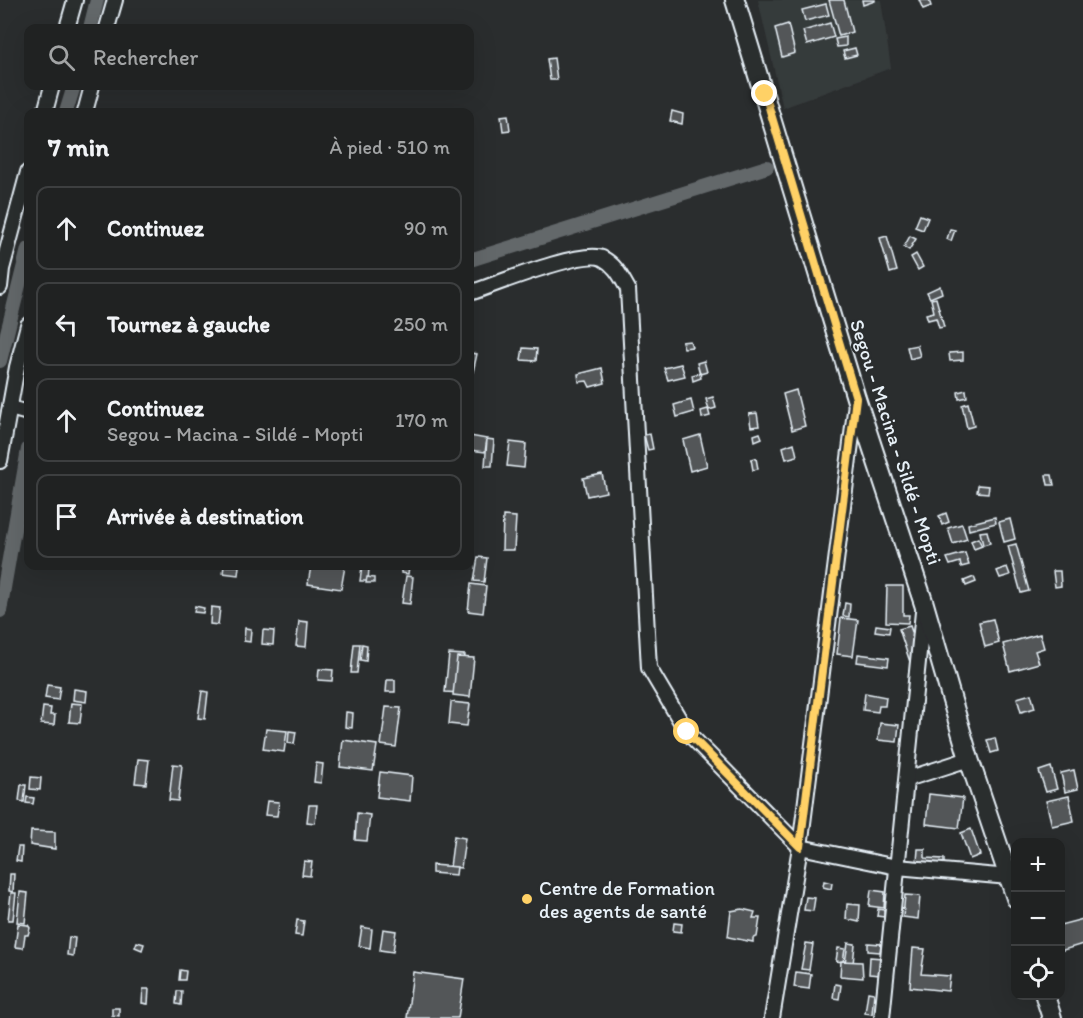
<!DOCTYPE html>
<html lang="fr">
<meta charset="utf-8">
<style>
body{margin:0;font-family:Itim,sans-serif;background:#282a2a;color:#f1f3f6}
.controls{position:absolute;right:18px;bottom:18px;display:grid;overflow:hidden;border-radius:12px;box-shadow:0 6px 24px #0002}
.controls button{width:54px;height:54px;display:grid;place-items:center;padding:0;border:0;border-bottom:2px solid #3d3f40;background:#202222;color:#f1f3f6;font:30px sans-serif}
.stop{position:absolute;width:18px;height:18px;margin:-14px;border:4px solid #ffd166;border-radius:50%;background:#fff}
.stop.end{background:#ffd166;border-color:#fff;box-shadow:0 2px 6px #0008}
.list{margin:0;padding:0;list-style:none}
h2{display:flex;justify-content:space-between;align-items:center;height:78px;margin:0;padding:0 24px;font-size:26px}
h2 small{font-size:20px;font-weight:400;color:#a2a4a5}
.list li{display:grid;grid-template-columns:39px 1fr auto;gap:18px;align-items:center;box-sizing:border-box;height:84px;margin:0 12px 12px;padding:0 12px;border:2px solid #3d3f40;border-radius:12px}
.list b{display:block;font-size:22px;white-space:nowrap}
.list p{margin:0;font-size:20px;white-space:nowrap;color:#a2a4a5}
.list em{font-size:20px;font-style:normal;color:#a2a4a5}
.icon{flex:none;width:33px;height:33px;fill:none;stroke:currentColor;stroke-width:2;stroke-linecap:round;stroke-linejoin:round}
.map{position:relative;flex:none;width:1083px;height:1018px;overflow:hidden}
.search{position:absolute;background:#202222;box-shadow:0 6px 24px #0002;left:24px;top:24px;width:450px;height:66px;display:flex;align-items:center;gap:15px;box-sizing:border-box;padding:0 21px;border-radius:12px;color:#a2a4a5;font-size:22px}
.panel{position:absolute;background:#202222;box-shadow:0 6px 24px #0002;left:24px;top:108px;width:450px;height:462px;border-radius:12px}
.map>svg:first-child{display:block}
.built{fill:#363a3b}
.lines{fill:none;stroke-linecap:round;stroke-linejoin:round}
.canal{stroke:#63686b;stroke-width:14}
.building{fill:#535759;stroke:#e8f1f8;stroke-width:1.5}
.minor-casing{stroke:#e8f1f8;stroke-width:18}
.major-casing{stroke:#e8f1f8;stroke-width:22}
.minor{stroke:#2a2d2e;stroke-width:14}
.major{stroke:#2a2d2e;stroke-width:18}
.route{stroke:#ffd166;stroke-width:8}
.poi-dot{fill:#ffd166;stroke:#2a2d2e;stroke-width:2}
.labels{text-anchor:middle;stroke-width:4.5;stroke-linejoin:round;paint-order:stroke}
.street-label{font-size:20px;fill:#e8f1f8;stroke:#2a2d2e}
.poi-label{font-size:20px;fill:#e8f1f8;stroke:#2a2d2e;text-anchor:start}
</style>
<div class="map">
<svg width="1083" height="1018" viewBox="0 0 1083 1018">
<rect width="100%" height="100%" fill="#2a2d2e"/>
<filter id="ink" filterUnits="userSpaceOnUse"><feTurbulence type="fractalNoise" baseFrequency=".0167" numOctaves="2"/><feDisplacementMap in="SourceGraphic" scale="12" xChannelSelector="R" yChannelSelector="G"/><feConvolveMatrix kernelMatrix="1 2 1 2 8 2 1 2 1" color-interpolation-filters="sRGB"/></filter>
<g filter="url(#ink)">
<path class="built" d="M758 0H881L891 68 783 108Z"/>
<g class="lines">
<g class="canal">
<path d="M90 28 97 0"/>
<path d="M66 112 74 86"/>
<path d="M470 260 767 167"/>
<path d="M0 361 28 249"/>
<path d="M0 611 28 449"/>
</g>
</g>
<g class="building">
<path d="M829 0H844L852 32 839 36Z"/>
<path d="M862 0H875V1L863 5Z"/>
<path d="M919 0H929L931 6 923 9Z"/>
<path d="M826 4 829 15 805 21 802 10Z"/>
<path d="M830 23 834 37 807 45 803 31Z"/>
<path d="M788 24 795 53 782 57 775 28Z"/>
<path d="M846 37V46L837 47 835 39Z"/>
<path d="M855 48 857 55 845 58 843 51Z"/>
<path d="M554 58 557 80H550L547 59Z"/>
<path d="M672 111 683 114 682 124 670 121Z"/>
<path d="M508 115 510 130 503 131 501 116Z"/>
<path d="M920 215 928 218 923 230 915 227Z"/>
<path d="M950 229 955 230 951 241 947 239Z"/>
<path d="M887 236 897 271 890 273 880 238Z"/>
<path d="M910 236 916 239 909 250 904 247Z"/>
<path d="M916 254 923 267 918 270 911 257Z"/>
<path d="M940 286 942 293 930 298 927 292Z"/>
<path d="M936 298 944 327 939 328 936 318 928 320 926 314 934 312 931 299Z"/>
<path d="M690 341 692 347 684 348 682 342Z"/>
<path d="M917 345 920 356 910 359 907 347Z"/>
<path d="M523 348 537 349 536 361 521 360Z"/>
<path d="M963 352V360L950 361 949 353Z"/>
<path d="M470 353 477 354 473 372H470Z"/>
<path d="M704 361 707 372 700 374 697 363Z"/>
<path d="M681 364 685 376 668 380 664 368Z"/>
<path d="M602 368 605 383 590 387 587 381 579 382 578 374Z"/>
<path d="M700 373 701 378 693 381 692 375Z"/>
<path d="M796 390 805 426 792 430 783 394Z"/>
<path d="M966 390 967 397 959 399 958 392Z"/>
<path d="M713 397 716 408 709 410 706 399Z"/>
<path d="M691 400 694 412 677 417 674 405Z"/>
<path d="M968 403 974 426 967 428 962 405Z"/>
<path d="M708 409 710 416 702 418 701 411Z"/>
<path d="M757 413 759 426 751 427 749 414Z"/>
<path d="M760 433 762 438 755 441 754 435Z"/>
<path d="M650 434 653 449 648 450 644 435Z"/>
<path d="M700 435 707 466 690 471 683 440Z"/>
<path d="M470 436 487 439 485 452 470 450Z"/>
<path d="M487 439 494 440 492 466H485Z"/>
<path d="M510 442 526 444 524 468 507 466Z"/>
<path d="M794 443 797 456 786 459 783 447Z"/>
<path d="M756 458 758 469 753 470 751 459Z"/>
<path d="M602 474 606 492 587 496 583 478Z"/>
<path d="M1046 475H1052L1054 485H1048Z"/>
<path d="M978 485 989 486 988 493 977 492Z"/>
<path d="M946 513 949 522 942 525 939 516Z"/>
<path d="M503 516 516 517 514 550H502Z"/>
<path d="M995 517 996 523 969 530 968 524Z"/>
<path d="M1010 519 1015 539 1004 542 999 522Z"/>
<path d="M962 524 967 539 953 544 948 528Z"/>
<path d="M987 531 990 543 983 545 980 532Z"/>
<path d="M978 538 982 546 974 549 971 541Z"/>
<path d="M1016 544 1029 591 1021 593 1008 546Z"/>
<path d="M965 553 969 565 961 567 960 562 950 565 947 558Z"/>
<path d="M478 557 487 558 484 582 474 581Z"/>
<path d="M224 566H239L238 575 223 573Z"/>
<path d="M311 566H345L341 589 308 584Z"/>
<path d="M401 566H409L408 574 401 573Z"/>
<path d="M362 567 369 568 368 581H360Z"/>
<path d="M1007 567 1010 575 1000 578 997 571Z"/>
<path d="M1053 571H1060L1061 586 1055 587Z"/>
<path d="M406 576 413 577 410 604 402 603Z"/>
<path d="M367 577 374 578V583H366Z"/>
<path d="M974 577 976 582 966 586 964 581Z"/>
<path d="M471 584 486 586 483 613 468 611Z"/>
<path d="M887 586H903V615H909L908 623 886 622Z"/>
<path d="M845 603 850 604 849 617 843 616Z"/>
<path d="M195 606 204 608 203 613 194 612Z"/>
<path d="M211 607 220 608 218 625 210 624Z"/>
<path d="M841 618 858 620 853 656 837 654Z"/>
<path d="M993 619 999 643 985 647 979 622Z"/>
<path d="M299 621 308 622 306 647 296 646Z"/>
<path d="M876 625 890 627 889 633 875 631Z"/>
<path d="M910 626 922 661 911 665 899 629Z"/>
<path d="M245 628 251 629 250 642 244 641Z"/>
<path d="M263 630 274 631 273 645 262 644Z"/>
<path d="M1040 634 1044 648 1035 651 1039 663 1010 671 1003 644Z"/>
<path d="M354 644H360L357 673H351Z"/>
<path d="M362 644 367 645 366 661 360 660Z"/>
<path d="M449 654 465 655 461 693 445 692Z"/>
<path d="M858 654 889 658 888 666 857 662Z"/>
<path d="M457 657 474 658 470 697 453 695Z"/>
<path d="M319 669 333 670 332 681 318 680Z"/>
<path d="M387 680H395V692H386Z"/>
<path d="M47 685 60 687 58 700 45 698Z"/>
<path d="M74 689 87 691 86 702 73 700Z"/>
<path d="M202 691 208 692 205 719 198 718Z"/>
<path d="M865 693 886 697 885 706H879L878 712 863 710Z"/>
<path d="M1031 694 1035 708 1021 712 1017 698Z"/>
<path d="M451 702 470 704 467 726 449 724Z"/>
<path d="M71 703 82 704 80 723 69 722Z"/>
<path d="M43 707 51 708 50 715H55L54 725 41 724Z"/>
<path d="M386 707 401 708 396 747 381 745Z"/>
<path d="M346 712 353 713 352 728 345 727Z"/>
<path d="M880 723 899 725 897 742 878 740Z"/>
<path d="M266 729 287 731 284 752 263 749Z"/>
<path d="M289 731 296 732 294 744 288 743Z"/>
<path d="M995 738 998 751 991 753 987 740Z"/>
<path d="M343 740 377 745 373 771 340 767Z"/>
<path d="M138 759 149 760 146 784 135 783Z"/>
<path d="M316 763 323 764 321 783 314 782Z"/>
<path d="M173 764 182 765 178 801 169 800Z"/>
<path d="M1051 767 1057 789 1046 792 1039 771Z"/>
<path d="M1074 770 1078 789 1065 792 1061 773Z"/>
<path d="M380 772 412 776 410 801 377 797Z"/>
<path d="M31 777 41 778 40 790 30 789Z"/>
<path d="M21 785H26L24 802 19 801Z"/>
<path d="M929 794 963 798 959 828 926 824Z"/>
<path d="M1069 796 1074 821 1052 826 1046 801Z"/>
<path d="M27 797 34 798 33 804 26 803Z"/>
<path d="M267 801 279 802 277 816 265 815Z"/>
<path d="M309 805H317L315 823 307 822Z"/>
<path d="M357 813 370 815 367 841 355 840Z"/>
<path d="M971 829 980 855 970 859 961 833Z"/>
<path d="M31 831 55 832V849L30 845Z"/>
<path d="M454 836 465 838 461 868 450 867Z"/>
<path d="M18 847H22L21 862 16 861Z"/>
<path d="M918 849H925V858L944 859V865L917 862Z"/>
<path d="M304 861 312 862 310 876 302 875Z"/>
<path d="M432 865 457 867 456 875 432 873Z"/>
<path d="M10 874H14L13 892 9 891Z"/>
<path d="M824 881 832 883 831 889 823 887Z"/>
<path d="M871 890 885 892 884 908 869 906Z"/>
<path d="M20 892 28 893 25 923 17 922Z"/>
<path d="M11 893H16L13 920H8Z"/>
<path d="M905 895 920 896 918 919 903 917Z"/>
<path d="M806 897 815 898 813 911 804 910Z"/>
<path d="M847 904 860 905 859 922 846 919Z"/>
<path d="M742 909 755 912 753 918H760L757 937 753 938V942L728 937 731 911Z"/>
<path d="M878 909 884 910V917L877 916Z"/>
<path d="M1083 919V944L1060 951V925Z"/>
<path d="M297 920 304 921 302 936 295 935Z"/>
<path d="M674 923 682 924 681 932 673 931Z"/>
<path d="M18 924 28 925 30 928 28 935H25L23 948 15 947Z"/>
<path d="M362 927 372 929 370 948 359 946Z"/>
<path d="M383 929 396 931 393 952 380 950Z"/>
<path d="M69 937 75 938 73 956 67 955Z"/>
<path d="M137 942 144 944 142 950 135 947Z"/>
<path d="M806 943 813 944 809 970 801 969Z"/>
<path d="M848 943 855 944 853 964 845 963Z"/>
<path d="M868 943 881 944 880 952 868 951Z"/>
<path d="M838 948 845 949 843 962 836 961Z"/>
<path d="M913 948 925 949 921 974 950 976 948 991 910 987Z"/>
<path d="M870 957 882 958 880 975 869 974Z"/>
<path d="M841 961 862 962 863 978 840 976Z"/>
<path d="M180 970 186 971 185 980H179Z"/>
<path d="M413 972 464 979 458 1018H407Z"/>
<path d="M796 972 811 974 809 989 794 987Z"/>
<path d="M835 984 841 985 839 999 833 998Z"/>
<path d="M143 989H149L148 1004 142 1003Z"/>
<path d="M177 991H182L181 1005 176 1004Z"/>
<path d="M868 992 874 993 872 1014 865 1013Z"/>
<path d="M112 1008H119V1016L112 1015Z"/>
</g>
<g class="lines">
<defs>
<g id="minor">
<path d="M67 28 75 0"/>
<path d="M107 28 115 0"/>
<path d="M45 112 52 86"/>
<path d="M85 112 92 86"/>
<path d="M0 287 2 269 28 172"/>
<path d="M470 293C494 285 582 249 602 258 616 265 621 277 628 289L649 668 687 732 800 847 897 867 1009 877"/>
<path d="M10 408 28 413"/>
<path d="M0 461 17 367 28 325"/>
<path d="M907 779 969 759"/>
<path d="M772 1018 800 847 856 403"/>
<path d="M882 1018 923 612"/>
</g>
<g id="major">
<path d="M735 0 856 398 924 604 969 759 1016 898"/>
<path d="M1045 996 1052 1018"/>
</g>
</defs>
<use href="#minor" class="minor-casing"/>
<use href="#major" class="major-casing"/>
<use href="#minor" class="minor"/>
<use href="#major" class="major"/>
</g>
</g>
<g class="lines" filter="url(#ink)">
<path class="route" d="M687 732 800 847 856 398 765 94"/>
</g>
<circle class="poi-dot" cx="527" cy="899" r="6"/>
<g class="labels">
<g class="street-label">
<text transform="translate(896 442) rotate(72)" y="7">Segou - Macina - Sildé - Mopti</text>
</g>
<g class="poi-label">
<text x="539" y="895">Centre de Formation<tspan x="539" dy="23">des agents de santé</tspan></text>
</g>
</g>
</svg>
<div class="controls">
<button>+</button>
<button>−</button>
<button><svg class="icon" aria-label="locate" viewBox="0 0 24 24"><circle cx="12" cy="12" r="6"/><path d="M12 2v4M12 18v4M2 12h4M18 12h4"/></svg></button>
</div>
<div class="stop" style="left:687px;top:732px"></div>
<div class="stop end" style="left:765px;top:94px"></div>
<div class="search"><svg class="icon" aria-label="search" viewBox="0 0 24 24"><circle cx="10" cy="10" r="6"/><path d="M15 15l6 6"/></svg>Rechercher</div>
<section class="panel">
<h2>7 min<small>À pied · 510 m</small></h2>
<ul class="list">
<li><svg class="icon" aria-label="ahead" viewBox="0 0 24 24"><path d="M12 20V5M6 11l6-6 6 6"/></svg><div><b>Continuez</b></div><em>90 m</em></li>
<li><svg class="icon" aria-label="left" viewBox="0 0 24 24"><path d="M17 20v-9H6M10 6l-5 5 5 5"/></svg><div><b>Tournez à gauche</b></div><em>250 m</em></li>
<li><svg class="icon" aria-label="ahead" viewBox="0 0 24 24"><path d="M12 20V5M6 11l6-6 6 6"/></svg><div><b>Continuez</b><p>Segou - Macina - Sildé - Mopti</p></div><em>170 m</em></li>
<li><svg class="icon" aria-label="arrive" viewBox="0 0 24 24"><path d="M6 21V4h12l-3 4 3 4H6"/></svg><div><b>Arrivée à destination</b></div></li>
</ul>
</section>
</div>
